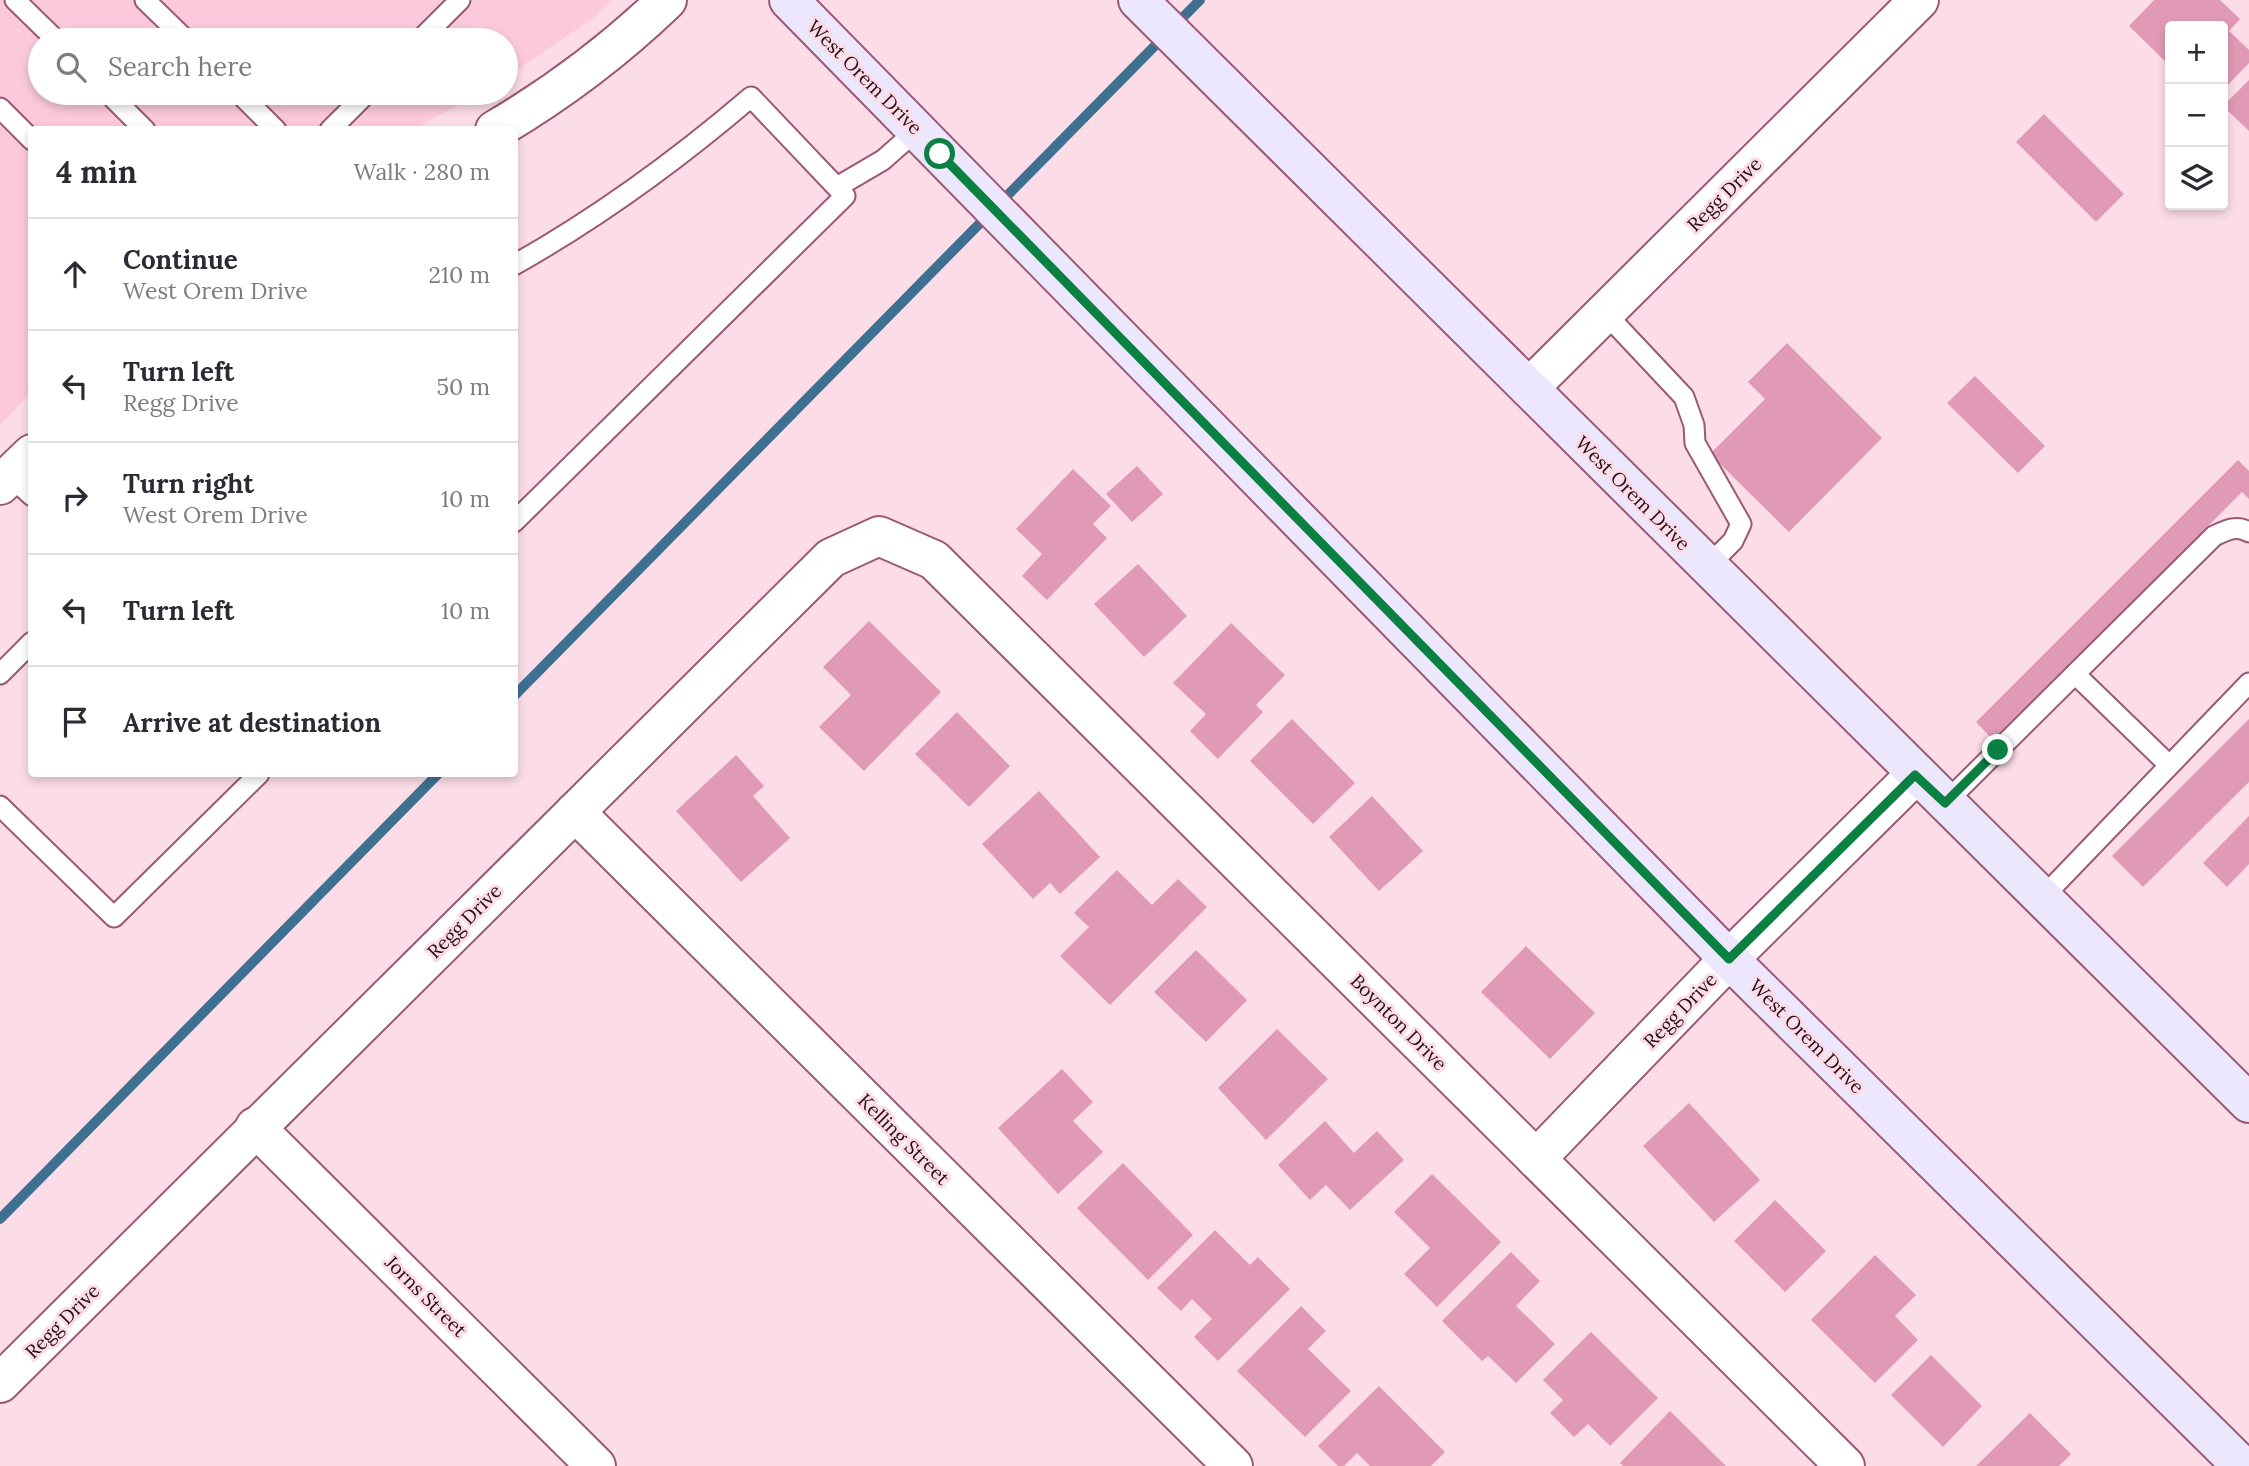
<!DOCTYPE html>
<meta charset="utf-8">
<style>
body{margin:0;font-family:Lora,serif;background:#f2f2f3;color:#2b2b33}
.controls{position:absolute;right:21px;top:21px;display:grid;overflow:hidden;border-radius:7px;box-shadow:0 4px 10px #0003}
.controls button{width:63px;height:63px;display:grid;place-items:center;padding:0;border:0;border-bottom:2px solid #e1e1e2;background:#fff;color:#2b2b33;font:35px sans-serif}
.stop{position:absolute;width:21px;height:21px;margin:-16px;border:5px solid #0b8043;border-radius:50%;background:#fff}
.stop.end{background:#0b8043;border-color:#fff;box-shadow:0 2px 7px #0008}
.list{margin:0;padding:0;list-style:none}
h2{display:flex;justify-content:space-between;align-items:center;height:91px;margin:0;padding:0 28px;font-size:30px}
h2 small{font-size:23px;font-weight:400;color:#7c7c81}
.list li{display:grid;grid-template-columns:46px 1fr auto;gap:21px;align-items:center;box-sizing:border-box;height:112px;padding:0 28px;border-top:2px solid #e1e1e2}
.list b{display:block;font-size:26px;white-space:nowrap}
.list p{margin:0;font-size:23px;white-space:nowrap;color:#7c7c81}
.list em{font-size:23px;font-style:normal;color:#7c7c81}
.icon{flex:none;width:38px;height:38px;fill:none;stroke:currentColor;stroke-width:2;stroke-linecap:round;stroke-linejoin:round}
.map{position:relative;flex:none;width:2249px;height:1466px;overflow:hidden}
.search{position:absolute;background:#fff;box-shadow:0 4px 10px #0003;left:28px;top:28px;width:490px;height:77px;display:flex;align-items:center;gap:18px;box-sizing:border-box;padding:0 24px;border-radius:38px;color:#7c7c81;font-size:26px}
.panel{position:absolute;background:#fff;box-shadow:0 4px 10px #0003;left:28px;top:126px;width:490px;height:651px;border-radius:7px}
.map>svg:first-child{display:block}
.built{fill:#fbc9db}
.lines{fill:none;stroke-linecap:round;stroke-linejoin:round}
.stream{stroke:#3e7092;stroke-width:10}
.building{fill:#e19ab5}
.service-casing{stroke:#9b5974;stroke-width:23}
.minor-casing{stroke:#9b5974;stroke-width:42}
.secondary-casing{stroke:#9b5974;stroke-width:42}
.service{stroke:#fff;stroke-width:19}
.minor{stroke:#fff;stroke-width:38}
.secondary{stroke:#ece7fc;stroke-width:38}
.route{stroke:#0b8043;stroke-width:9}
.labels{text-anchor:middle;stroke-width:6;stroke-linejoin:round;paint-order:stroke}
.street-label{font-size:19px;fill:#270d18;stroke:#fcdde7}
</style>
<div class="map">
<svg width="2249" height="1466" viewBox="0 0 2249 1466">
<rect width="100%" height="100%" fill="#fcdde7"/>
<path class="built" d="M0 0H612L593 18 506 78V40H40V93H481L414 129 32 130 31 393 0 425Z"/>
<g class="lines">
<g class="stream">
<path d="M514 696 1200 0"/>
<path d="M0 1219 438 774"/>
</g>
</g>
<g class="building">
<path d="M2154 0H2220L2240 19 2229 31 2249 50V63L2223 90V26H2170V66L2129 26Z"/>
<path d="M2249 80V131L2223 106Z"/>
<path d="M2044 114 2124 194 2096 222 2016 142Z"/>
<path d="M1787 343 1882 438 1789 532 1710 454 1765 399 1748 382Z"/>
<path d="M1975 376 2045 446 2018 473 1947 403Z"/>
<path d="M2238 460 2249 471V499L2242 492 1994 741 1976 722Z"/>
<path d="M1137 466 1163 494 1132 522 1106 494Z"/>
<path d="M1073 469 1111 506 1093 524 1107 538 1047 600 1022 576 1042 554 1016 529Z"/>
<path d="M1138 564 1187 616 1144 657 1094 604Z"/>
<path d="M869 621 941 692 864 771 819 727 851 695 823 667Z"/>
<path d="M1231 623 1285 675 1256 705 1263 712 1218 759 1190 731 1206 714 1173 683Z"/>
<path d="M957 712 1010 766 969 807 915 754Z"/>
<path d="M1292 719 1355 783 1313 824 1250 761Z"/>
<path d="M2249 719V782L2143 887 2112 856Z"/>
<path d="M736 755 764 786 753 796 790 838 741 882 676 811Z"/>
<path d="M1039 791 1100 857 1060 894 1050 883 1033 899 982 844Z"/>
<path d="M1372 796 1423 851 1379 891 1329 837Z"/>
<path d="M2249 816V864L2227 887 2203 863Z"/>
<path d="M1117 870 1152 905 1178 879 1207 907 1110 1005 1060 956 1089 927 1074 913Z"/>
<path d="M1526 946 1595 1013 1550 1059 1481 992Z"/>
<path d="M1196 950 1247 1000 1206 1042 1154 992Z"/>
<path d="M1277 1029 1328 1079 1266 1140 1218 1088Z"/>
<path d="M1062 1069 1093 1102 1073 1121 1103 1152 1058 1194 998 1128Z"/>
<path d="M1689 1103 1760 1180 1714 1222 1643 1146Z"/>
<path d="M1325 1121 1354 1153 1377 1131 1404 1160 1350 1210 1326 1185 1310 1200 1278 1165Z"/>
<path d="M1123 1163 1193 1235 1148 1280 1077 1208Z"/>
<path d="M1432 1174 1501 1242 1437 1307 1404 1274 1430 1248 1394 1212Z"/>
<path d="M1775 1200 1826 1251 1785 1292 1734 1241Z"/>
<path d="M1215 1230 1250 1265 1258 1257 1290 1289 1218 1361 1194 1337 1212 1319 1192 1299 1181 1311 1157 1288Z"/>
<path d="M1511 1252 1540 1281 1516 1306 1555 1344 1516 1383 1488 1356 1482 1361 1442 1321Z"/>
<path d="M1875 1255 1916 1295 1895 1316 1918 1340 1875 1383 1811 1320Z"/>
<path d="M1301 1306 1326 1331 1308 1349 1351 1391 1305 1437 1237 1371Z"/>
<path d="M1591 1332 1658 1398 1610 1446 1588 1424 1574 1437 1550 1413 1563 1400 1543 1380Z"/>
<path d="M1931 1355 1982 1406 1943 1447 1891 1395Z"/>
<path d="M1379 1386 1445 1452 1431 1466H1370L1357 1453 1344 1466H1338L1318 1446Z"/>
<path d="M1670 1411 1726 1466H1623L1620 1463Z"/>
<path d="M2030 1413 2071 1454 2059 1466H1976Z"/>
</g>
<g class="lines">
<defs>
<g id="service">
<path d="M15 0 56 40"/>
<path d="M145 0 186 40"/>
<path d="M420 40 460 0"/>
<path d="M108 93 145 130"/>
<path d="M239 93 276 130"/>
<path d="M0 108 32 140"/>
<path d="M330 130 367 93"/>
<path d="M837 187 883 160 917 130"/>
<path d="M514 265C601 216 675 162 751 97L845 196 514 522"/>
<path d="M1605 313 1684 397 1694 425 1695 443 1741 524 1733 541 1707 567"/>
<path d="M10 476 32 496"/>
<path d="M0 674 32 642"/>
<path d="M2075 674 2169 765"/>
<path d="M1945 803 2214 536C2227 530 2236 525 2249 532"/>
<path d="M0 806 114 917 259 774"/>
<path d="M2042 898 2249 683"/>
</g>
<g id="minor">
<path d="M495 130C558 93 614 51 667 0"/>
<path d="M1529 388 1919 0"/>
<path d="M0 485 32 454"/>
<path d="M575 812 1233 1466"/>
<path d="M255 1127 596 1466"/>
<path d="M1536 1159 1729 959 1915 775"/>
<path d="M0 1383 831 558 879 536 934 560 1845 1466"/>
</g>
<g id="secondary">
<path d="M789 0 1729 959 2242 1466"/>
<path d="M1138 0 2249 1103"/>
</g>
</defs>
<use href="#service" class="service-casing"/>
<use href="#minor" class="minor-casing"/>
<use href="#secondary" class="secondary-casing"/>
<use href="#service" class="service"/>
<use href="#minor" class="minor"/>
<use href="#secondary" class="secondary"/>
</g>
<g class="lines">
<path class="route" d="M940 154 1729 959 1915 775 1945 803 1998 750"/>
</g>
<g class="labels">
<g class="street-label">
<text transform="translate(865 77) rotate(45)" y="7">West Orem Drive</text>
<text transform="translate(1724 194) rotate(-45)" y="7">Regg Drive</text>
<text transform="translate(1633 493) rotate(45)" y="7">West Orem Drive</text>
<text transform="translate(464 921) rotate(-45)" y="7">Regg Drive</text>
<text transform="translate(1680 1010) rotate(-46)" y="7">Regg Drive</text>
<text transform="translate(1399 1022) rotate(45)" y="7">Boynton Drive</text>
<text transform="translate(1807 1036) rotate(45)" y="7">West Orem Drive</text>
<text transform="translate(904 1139) rotate(45)" y="7">Kelling Street</text>
<text transform="translate(426 1296) rotate(45)" y="7">Jorns Street</text>
<text transform="translate(62 1321) rotate(-45)" y="7">Regg Drive</text>
</g>
</g>
</svg>
<div class="controls">
<button>+</button>
<button>−</button>
<button><svg class="icon" aria-label="layers" viewBox="0 0 24 24"><path d="M12 4l9 5-9 5-9-5zM3 14l9 5 9-5"/></svg></button>
</div>
<div class="stop" style="left:940px;top:154px"></div>
<div class="stop end" style="left:1998px;top:750px"></div>
<div class="search"><svg class="icon" aria-label="search" viewBox="0 0 24 24"><circle cx="10" cy="10" r="6"/><path d="M15 15l6 6"/></svg>Search here</div>
<section class="panel">
<h2>4 min<small>Walk · 280 m</small></h2>
<ul class="list">
<li><svg class="icon" aria-label="ahead" viewBox="0 0 24 24"><path d="M12 20V5M6 11l6-6 6 6"/></svg><div><b>Continue</b><p>West Orem Drive</p></div><em>210 m</em></li>
<li><svg class="icon" aria-label="left" viewBox="0 0 24 24"><path d="M17 20v-9H6M10 6l-5 5 5 5"/></svg><div><b>Turn left</b><p>Regg Drive</p></div><em>50 m</em></li>
<li><svg class="icon" aria-label="right" viewBox="0 0 24 24"><path d="M7 20v-9h11M14 6l5 5-5 5"/></svg><div><b>Turn right</b><p>West Orem Drive</p></div><em>10 m</em></li>
<li><svg class="icon" aria-label="left" viewBox="0 0 24 24"><path d="M17 20v-9H6M10 6l-5 5 5 5"/></svg><div><b>Turn left</b></div><em>10 m</em></li>
<li><svg class="icon" aria-label="arrive" viewBox="0 0 24 24"><path d="M6 21V4h12l-3 4 3 4H6"/></svg><div><b>Arrive at destination</b></div></li>
</ul>
</section>
</div>
